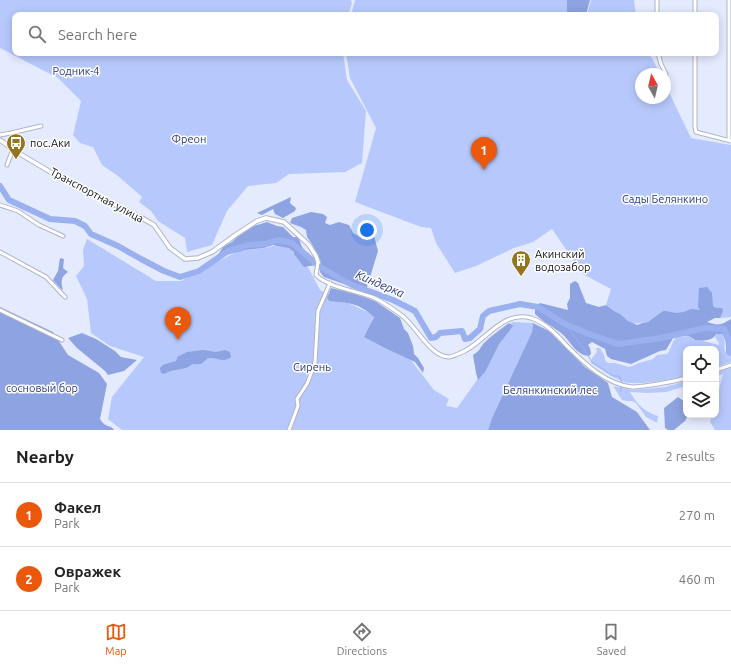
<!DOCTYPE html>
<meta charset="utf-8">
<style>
body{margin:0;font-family:Ubuntu,sans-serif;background:#f2f2f2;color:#222}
.controls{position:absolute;right:12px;bottom:12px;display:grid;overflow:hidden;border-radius:8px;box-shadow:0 2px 10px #0003}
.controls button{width:36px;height:36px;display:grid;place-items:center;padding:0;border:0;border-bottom:1px solid #e0e0e0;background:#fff;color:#222;font:20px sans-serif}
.compass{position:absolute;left:635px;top:68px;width:36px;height:36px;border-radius:50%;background:#fff;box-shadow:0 2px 10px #0003;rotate:352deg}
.you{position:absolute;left:367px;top:230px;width:14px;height:14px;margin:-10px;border:3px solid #fff;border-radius:50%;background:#1a73e8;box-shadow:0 0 0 6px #1a73e833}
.badge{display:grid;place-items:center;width:26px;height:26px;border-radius:50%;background:#ea580c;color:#fff;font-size:13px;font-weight:700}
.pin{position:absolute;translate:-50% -33px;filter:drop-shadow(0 1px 2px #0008)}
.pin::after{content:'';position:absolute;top:21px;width:14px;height:12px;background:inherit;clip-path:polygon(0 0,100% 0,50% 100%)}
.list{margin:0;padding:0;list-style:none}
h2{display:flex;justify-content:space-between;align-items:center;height:52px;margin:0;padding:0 16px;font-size:17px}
h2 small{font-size:13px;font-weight:400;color:#767676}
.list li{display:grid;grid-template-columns:26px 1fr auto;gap:12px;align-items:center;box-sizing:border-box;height:64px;padding:0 16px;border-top:1px solid #e0e0e0}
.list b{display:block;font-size:15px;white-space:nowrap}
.list p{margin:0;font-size:13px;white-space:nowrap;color:#767676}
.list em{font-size:13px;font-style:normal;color:#767676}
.icon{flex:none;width:22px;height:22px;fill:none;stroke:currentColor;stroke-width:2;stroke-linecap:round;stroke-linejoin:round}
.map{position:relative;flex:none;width:731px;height:430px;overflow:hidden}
.search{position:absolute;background:#fff;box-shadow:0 2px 10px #0003;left:12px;right:12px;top:12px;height:44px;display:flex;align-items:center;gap:10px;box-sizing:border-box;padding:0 14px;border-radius:8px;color:#767676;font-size:15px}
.sheet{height:180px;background:#fff}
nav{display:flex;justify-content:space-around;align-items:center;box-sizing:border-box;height:56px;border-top:1px solid #e0e0e0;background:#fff;font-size:11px;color:#767676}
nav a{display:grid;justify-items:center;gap:2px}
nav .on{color:#ea580c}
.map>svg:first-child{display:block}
.green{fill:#b7c9fc}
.forest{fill:#8ea3e1}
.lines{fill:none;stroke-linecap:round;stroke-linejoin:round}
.stream{stroke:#9ab0ef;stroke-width:1}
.river{stroke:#9ab0ef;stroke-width:6}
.minor-casing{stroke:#afb5c7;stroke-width:5}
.tertiary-casing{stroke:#afb5c7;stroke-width:5.5}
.minor{stroke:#fff;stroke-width:3}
.tertiary{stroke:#fff;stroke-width:3.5}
.labels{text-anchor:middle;stroke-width:3;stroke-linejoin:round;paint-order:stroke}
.park-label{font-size:11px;fill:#273881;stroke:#fff}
.poi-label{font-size:11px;fill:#0e1017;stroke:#fff;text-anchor:start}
.street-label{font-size:11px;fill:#0e1017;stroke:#fff}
.water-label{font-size:12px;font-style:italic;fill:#26367f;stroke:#fff}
</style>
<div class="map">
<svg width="731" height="430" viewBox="0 0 731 430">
<rect width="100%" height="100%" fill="#e4ebfe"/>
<g class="green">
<path d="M0 0H351L352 3 348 15H15V53H343L347 80 366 111 362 163 345 172 289 174 276 183 248 186 227 211 212 245 187 252 185 238 158 221 151 211 139 202 142 197 118 176 102 165 93 147 80 143 73 135 81 101 58 78 0 48Z"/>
<path d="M355 0H569V15H351Z"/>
<path d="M591 0H634L636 15H587Z"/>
<path d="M346 53H647L652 58 660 74H641V98H665V84L691 138 731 145V317L720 318H677L632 324 606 305 611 289 583 274 552 229 533 242 514 248 476 266 455 273 436 243 431 228 421 227 355 202 376 128 350 78Z"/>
<path d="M87 239 156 281H181L238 251 266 248 284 243 302 259 309 269 320 290 374 315 366 336 407 355 434 390 449 399 446 406 457 408 487 366 496 345 512 322 533 323 532 332 492 418 488 430H122L108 419 112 397 144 357 110 346 91 333 87 299 76 276 84 266 83 250Z"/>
<path d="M716 334H722C728 340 721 347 727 354L731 355V362L716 367V349H686V376C672 379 634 387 621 381 610 376 601 369 591 363L592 358 597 352 596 348H600L604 355 605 360 608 363H615L629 367 635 365 639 363 650 360 653 359 657 355 667 354C672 349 671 341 677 337L689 336 694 340H699L719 345V343L715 337Z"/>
<path d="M731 367V430H715L710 422 712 415H716V401L723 374 716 376V373Z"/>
<path d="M686 381V386L666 392 647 393 630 392C637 404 644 412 658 416L657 423 646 417 636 403 632 401H627L622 400 613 386 633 390 665 387Z"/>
</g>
<g class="forest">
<path d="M565 0H590L586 15H567V0Z"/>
<path d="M291 197 290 203 296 208 295 211 283 218 275 214 273 209 262 215 257 213Z"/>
<path d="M311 212 323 214 327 217 325 223 330 225 339 222 349 225 353 233 360 237 367 235 374 236 378 251 367 287 361 290 324 277 320 272 321 262 312 244 307 237 306 230 301 227 290 223 292 218Z"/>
<path d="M267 222 277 226 283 227 293 237H299C301 249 305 251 314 258L316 265 304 267 294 254V252L289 248 273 245 264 248 245 250 226 255H218L223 247 232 242 237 237 254 226Z"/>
<path d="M60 258 64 259 63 268 68 272C60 277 61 283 63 290L60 288 53 280 58 271Z"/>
<path d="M575 281 578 283 586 303 599 307 606 305 614 311 620 314 628 321 637 325 642 323 648 322 663 311H666L676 313 684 312 691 309 700 310 698 307 699 288 707 287 712 293 713 306 716 308H722L723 311 720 318H715L707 322C719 326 721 325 731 319V354L727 352C725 346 727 338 722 334H716C713 341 702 341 695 340 693 339 691 337 689 336 684 335 678 337 673 338L666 350 660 351 631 364 611 359 607 356 605 349 592 342 588 345 590 348 591 354 589 356C575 355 571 341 561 333 552 326 543 322 535 314V307L540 303 568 310 567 304 570 298V284Z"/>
<path d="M331 288 352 293 375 301 400 318 404 329 408 333 413 346 414 354 418 358 424 368 423 373 415 362 385 348 364 337 374 317C357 302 349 303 329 301L327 298Z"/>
<path d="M0 307 53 332 68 355 99 373 107 384 100 419C102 422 104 425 108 426 111 427 112 427 114 430H0Z"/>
<path d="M509 323 513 326 507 334 499 344 485 372 478 380 476 373 473 355C481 350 479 349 484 343 491 336 501 329 509 323Z"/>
<path d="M533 323 549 331 585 367 608 383 612 397 637 412 650 430H488L492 418 532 332Z"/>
<path d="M82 333 96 339 115 351 121 357 137 360 124 371 108 375 105 371 77 348 68 338Z"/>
<path d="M203 350 216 352 225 350 230 352 231 357C224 363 218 358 210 358 206 358 204 363 200 364 198 365 195 364 193 364 190 365 188 368 185 368 178 370 170 370 164 374L161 373 160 368C164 363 170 363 176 361L177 359V357L187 352Z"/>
<path d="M678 397 685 402 686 401V415H688L685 421 674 430H668L665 428 664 408Z"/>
</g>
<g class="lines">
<g class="stream">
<path d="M565 324 584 349 592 362 613 376H619L622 383"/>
<path d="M621 391V386"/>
</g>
<path class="river" d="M0 186 9 200 50 219 75 221 85 226 91 234 118 246 141 259 164 271 180 277 199 271 228 251 248 245 265 244 278 240 292 243 320 267 352 285 393 300 415 311 431 338 436 337 440 333 462 331 465 339 470 338 480 329 483 316 489 311 520 304 538 307 565 324 589 334 618 344 661 338 705 328 724 329 729 341V352L731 353"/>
<defs>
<g id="minor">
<path d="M695 0V15"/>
<path d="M657 15V0"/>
<path d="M658 53 661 64 666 74"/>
<path d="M695 53V127L696 132 731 141"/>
<path d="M0 135 11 133 41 126"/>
<path d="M729 140V0"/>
<path d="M7 165 13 149"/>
<path d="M0 205 18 211 39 225 63 236"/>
<path d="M0 252 46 277 65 297"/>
<path d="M318 262 316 275C328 287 356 291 372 297 380 300 393 309 400 314 416 325 430 357 449 357 452 357 455 355 458 354 483 346 501 309 531 318 546 323 557 335 567 346 585 364 606 384 632 387 636 387 641 386 644 386 659 384 672 382 686 378"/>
<path d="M0 310 62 340"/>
<path d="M716 370 731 365"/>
<path d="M289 430 298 406 297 399 307 384 315 363 318 311 330 283"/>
</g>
<path id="tertiary" d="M0 140 20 154 64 180 140 217 154 225 170 248 185 259 198 258 212 252 237 234 257 221 266 218 284 222 309 245 316 256 318 262"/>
</defs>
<use href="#minor" class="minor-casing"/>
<use href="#tertiary" class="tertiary-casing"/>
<use href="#minor" class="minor"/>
<use href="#tertiary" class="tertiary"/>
</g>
<defs>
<symbol id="bus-pin" viewBox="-11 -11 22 30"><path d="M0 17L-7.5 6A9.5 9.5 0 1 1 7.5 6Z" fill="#93761d" stroke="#fff"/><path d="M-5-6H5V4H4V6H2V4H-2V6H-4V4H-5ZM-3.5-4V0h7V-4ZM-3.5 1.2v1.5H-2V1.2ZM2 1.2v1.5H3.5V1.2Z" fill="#fff"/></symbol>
<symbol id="building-pin" viewBox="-11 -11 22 30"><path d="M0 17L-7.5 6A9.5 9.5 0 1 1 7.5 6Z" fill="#93761d" stroke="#fff"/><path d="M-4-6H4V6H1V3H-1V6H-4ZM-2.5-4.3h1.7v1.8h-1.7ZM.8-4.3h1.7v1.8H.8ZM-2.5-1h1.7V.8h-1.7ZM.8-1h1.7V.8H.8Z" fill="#fff"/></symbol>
</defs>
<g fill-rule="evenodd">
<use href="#bus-pin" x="5" y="132" width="22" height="30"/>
<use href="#building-pin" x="510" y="249" width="22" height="30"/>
</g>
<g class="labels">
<g class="park-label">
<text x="76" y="75">Родник-4</text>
<text x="189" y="143">Фреон</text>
<text x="665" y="203">Сады Белянкино</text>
<text x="312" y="371">Сирень</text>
<text x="42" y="392">сосновый бор</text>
<text x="550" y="394">Белянкинский лес</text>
</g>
<g class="poi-label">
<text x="30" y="147">пос.Аки</text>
<text x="535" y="258">Акинский<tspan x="535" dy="13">водозабор</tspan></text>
</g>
<g class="street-label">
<text transform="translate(97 195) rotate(28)" y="4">Транспортная улица</text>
</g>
<g class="water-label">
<text transform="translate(380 284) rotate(23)" y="4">Киндерка</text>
</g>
</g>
</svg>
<div class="controls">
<button><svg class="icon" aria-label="locate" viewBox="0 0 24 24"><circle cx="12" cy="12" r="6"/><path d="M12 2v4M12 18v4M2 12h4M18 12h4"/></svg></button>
<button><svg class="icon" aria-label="layers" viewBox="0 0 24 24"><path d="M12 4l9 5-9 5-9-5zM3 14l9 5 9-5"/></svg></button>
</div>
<svg class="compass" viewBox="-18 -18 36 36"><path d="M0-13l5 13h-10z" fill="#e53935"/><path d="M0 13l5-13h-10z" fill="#767676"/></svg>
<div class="you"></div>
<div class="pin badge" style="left:484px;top:170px">1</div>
<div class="pin badge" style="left:178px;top:340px">2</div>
<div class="search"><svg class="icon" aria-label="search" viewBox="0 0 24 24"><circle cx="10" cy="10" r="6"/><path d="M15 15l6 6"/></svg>Search here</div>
</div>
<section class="sheet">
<h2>Nearby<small>2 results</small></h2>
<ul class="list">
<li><span class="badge">1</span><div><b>Факел</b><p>Park</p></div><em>270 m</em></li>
<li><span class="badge">2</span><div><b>Овражек</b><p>Park</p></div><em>460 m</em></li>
</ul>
</section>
<nav>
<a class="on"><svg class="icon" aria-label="map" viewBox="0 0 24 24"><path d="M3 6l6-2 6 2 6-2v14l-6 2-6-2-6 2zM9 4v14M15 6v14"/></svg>Map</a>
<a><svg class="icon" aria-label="directions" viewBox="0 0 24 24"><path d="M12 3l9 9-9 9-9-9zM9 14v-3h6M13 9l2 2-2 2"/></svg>Directions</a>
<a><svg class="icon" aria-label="saved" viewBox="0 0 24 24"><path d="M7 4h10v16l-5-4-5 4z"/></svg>Saved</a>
</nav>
